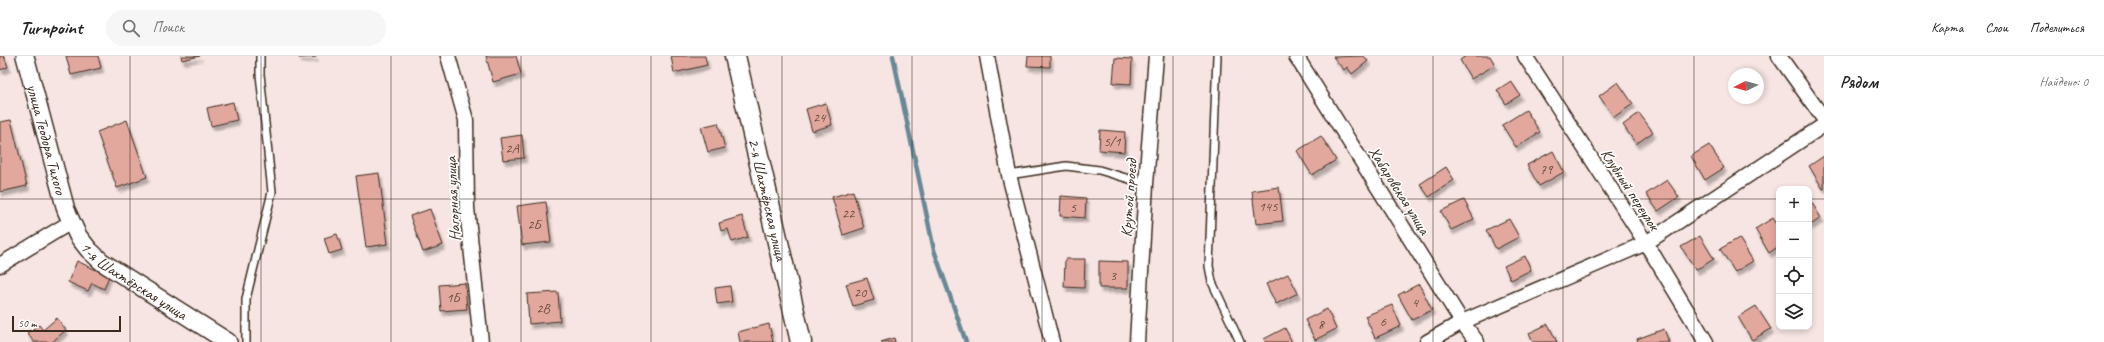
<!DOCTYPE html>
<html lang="ru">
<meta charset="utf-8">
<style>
body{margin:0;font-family:Caveat,sans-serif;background:#f6f6f6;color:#222}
.controls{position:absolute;right:12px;bottom:12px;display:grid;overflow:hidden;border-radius:8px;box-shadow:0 2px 6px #0003}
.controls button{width:36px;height:36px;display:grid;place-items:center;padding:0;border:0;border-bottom:1px solid #e0e0e0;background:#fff;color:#222;font:20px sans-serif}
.compass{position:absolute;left:1728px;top:12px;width:36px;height:36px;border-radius:50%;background:#fff;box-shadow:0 2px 6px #0003;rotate:265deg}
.scale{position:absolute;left:12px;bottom:10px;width:109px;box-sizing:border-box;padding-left:4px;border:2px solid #3b2a1e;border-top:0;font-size:11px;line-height:14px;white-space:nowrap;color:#3b2a1e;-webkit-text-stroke:3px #fff;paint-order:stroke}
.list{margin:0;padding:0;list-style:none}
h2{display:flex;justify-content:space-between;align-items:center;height:52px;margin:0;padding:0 16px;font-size:17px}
h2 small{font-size:13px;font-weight:400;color:#767676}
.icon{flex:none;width:22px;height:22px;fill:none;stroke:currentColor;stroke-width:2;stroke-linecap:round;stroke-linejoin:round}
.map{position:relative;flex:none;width:1824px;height:286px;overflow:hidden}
header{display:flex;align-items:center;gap:24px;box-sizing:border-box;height:56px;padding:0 20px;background:#fff;border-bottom:1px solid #e0e0e0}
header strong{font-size:19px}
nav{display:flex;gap:22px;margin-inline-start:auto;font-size:14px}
.search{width:280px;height:36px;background:#f6f6f6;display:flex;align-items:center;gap:10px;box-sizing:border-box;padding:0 14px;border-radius:22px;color:#767676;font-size:15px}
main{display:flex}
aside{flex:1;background:#fff}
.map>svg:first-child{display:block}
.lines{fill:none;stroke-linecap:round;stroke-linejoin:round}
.stream{stroke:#688897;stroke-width:4.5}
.building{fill:#e2a89e;stroke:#3b2a1e;filter:url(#shadow)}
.service-casing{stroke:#3b2a1e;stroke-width:10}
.minor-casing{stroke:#3b2a1e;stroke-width:17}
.tertiary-casing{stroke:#3b2a1e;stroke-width:20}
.secondary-casing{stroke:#3b2a1e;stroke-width:23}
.service{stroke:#fff;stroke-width:7}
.minor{stroke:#fff;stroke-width:14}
.tertiary{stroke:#fff;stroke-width:17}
.secondary{stroke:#fff;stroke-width:20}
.grid{fill:none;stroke:#3b2a1e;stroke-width:1;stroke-opacity:0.55}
.labels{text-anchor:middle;stroke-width:3.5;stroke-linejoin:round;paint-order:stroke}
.number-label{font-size:14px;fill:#654a3e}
.street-label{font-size:16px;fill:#3b2a1e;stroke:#fff}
</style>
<header>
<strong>Turnpoint</strong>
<div class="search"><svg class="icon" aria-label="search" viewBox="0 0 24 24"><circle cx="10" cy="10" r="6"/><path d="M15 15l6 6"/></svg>Поиск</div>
<nav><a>Карта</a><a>Слои</a><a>Поделиться</a></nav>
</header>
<main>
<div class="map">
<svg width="1824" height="286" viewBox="0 0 1824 286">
<defs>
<filter id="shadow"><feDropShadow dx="2.5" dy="4.5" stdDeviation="1" flood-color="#0004"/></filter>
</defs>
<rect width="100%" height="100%" fill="#f6e5e2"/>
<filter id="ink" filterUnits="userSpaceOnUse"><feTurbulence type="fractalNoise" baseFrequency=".025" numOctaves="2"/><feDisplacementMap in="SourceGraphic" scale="8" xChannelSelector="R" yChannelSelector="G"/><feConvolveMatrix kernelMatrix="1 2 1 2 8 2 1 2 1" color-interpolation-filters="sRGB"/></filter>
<g filter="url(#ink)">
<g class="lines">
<path class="stream" d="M893 0 934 194 966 286"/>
</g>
<g class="building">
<path d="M0 0H4L8 11 0 14Z"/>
<path d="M66 0H98L101 12 71 19Z"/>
<path d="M181 0H200L182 4Z"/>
<path d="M299 0H316V1L299 2Z"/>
<path d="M486 0H516L521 18 493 26Z"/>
<path d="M671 0H705L707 9 674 17Z"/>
<path d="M1028 0H1050V11L1027 10Z"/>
<path d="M1364 0 1368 5 1352 18 1347 11 1344 14 1333 1Z"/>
<path d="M1466 0H1490L1495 9 1471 23 1460 4Z"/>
<path d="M1115 2 1132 3 1131 28 1113 27Z"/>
<path d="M1511 25 1520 39 1506 48 1497 34Z"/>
<path d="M1618 26 1633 48 1614 61 1599 40Z"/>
<path d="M233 46 237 64 211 70 207 52Z"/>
<path d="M826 47 832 69 812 75 806 53Z"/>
<path d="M1526 54 1540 76 1516 91 1502 69Z"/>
<path d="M1639 57 1653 76 1636 88 1623 69Z"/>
<path d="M11 64 27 130 0 136V66Z"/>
<path d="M127 64 147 121 117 132 97 76Z"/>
<path d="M718 67 725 92 708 96 701 71Z"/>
<path d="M1100 74 1125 76 1124 96 1099 94Z"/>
<path d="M522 79 524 102 503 104 500 82Z"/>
<path d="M1321 80 1336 104 1312 119 1297 95Z"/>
<path d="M1709 89 1724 112 1705 124 1691 100Z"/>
<path d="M1553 95 1564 116 1539 130 1527 109Z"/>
<path d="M1824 100V133H1823L1809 110Z"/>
<path d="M1446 111 1454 124 1429 141 1420 128Z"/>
<path d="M379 117 388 188 366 191 356 120Z"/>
<path d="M1667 124 1679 141 1658 155 1646 138Z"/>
<path d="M1279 131 1283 165 1256 168 1252 135Z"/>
<path d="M853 135 864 172 843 179 832 141Z"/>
<path d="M1061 140 1086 142 1085 162 1060 160Z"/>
<path d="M1809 142 1821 162 1809 170Z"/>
<path d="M1464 144 1474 163 1451 174 1441 155Z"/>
<path d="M546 146 551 186 522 189 517 150Z"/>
<path d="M430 153 443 189 423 196 410 160Z"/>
<path d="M742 160 748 181 732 186 728 173 721 175 719 167Z"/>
<path d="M1773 162 1779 171V190L1769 197 1755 173Z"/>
<path d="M1509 163 1519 181 1496 193 1486 174Z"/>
<path d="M337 178 342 194 329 198 324 182Z"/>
<path d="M1700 180 1714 203 1696 214 1681 191Z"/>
<path d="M1739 182 1753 205 1735 216 1720 193Z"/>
<path d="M1525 200 1531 214 1511 224 1504 210Z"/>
<path d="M1065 203H1085L1084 232 1064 231Z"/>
<path d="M77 205 109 220 104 233 92 227 88 235 68 226Z"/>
<path d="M1099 205 1128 206V232H1099Z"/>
<path d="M1288 218 1298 237 1276 248 1266 228Z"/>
<path d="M867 222 874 244 853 250 846 228Z"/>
<path d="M465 227 467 253 441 255 439 229Z"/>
<path d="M1419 228 1432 254 1412 264 1398 239Z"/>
<path d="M730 230 732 246 717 248 715 232Z"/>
<path d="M558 236 560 265 529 268 527 238Z"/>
<path d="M1392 249 1401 270 1375 282 1365 260Z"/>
<path d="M1756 250 1771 273 1752 284 1738 261Z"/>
<path d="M1327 253 1336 273 1315 284 1305 264Z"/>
<path d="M57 262 66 274 52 286H34L27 277 39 269 43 274Z"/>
<path d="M769 268 773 286H740L738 276Z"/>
<path d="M1548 268 1557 286H1533L1529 277Z"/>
<path d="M1285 272 1292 286H1265L1264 283Z"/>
<path d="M1664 273 1669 286H1638L1637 283Z"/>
<path d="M894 282 895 286H881Z"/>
</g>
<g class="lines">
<defs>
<g id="service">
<path d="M1217 0 1209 210 1212 226 1240 286"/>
<path d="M1009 119 1066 110 1099 114 1146 128"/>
<path d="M246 286V243L272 136 260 18V0"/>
</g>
<g id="minor">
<path d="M448 0 466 64 467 152 481 286"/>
<path d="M987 0 1009 119 1052 286"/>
<path d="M1296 0 1462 266 1477 286"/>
<path d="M1525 0 1646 187 1706 286"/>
<path d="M1779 0 1824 63"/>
<path d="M0 209 71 166"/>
<path d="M1137 286 1146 128 1156 0"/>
<path d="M1427 286 1462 266 1646 187 1824 69"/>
</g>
<g id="tertiary">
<path id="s1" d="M25 0 66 154 78 180 89 194 102 206 228 286"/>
</g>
<g id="secondary">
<path id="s2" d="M735 0 801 286"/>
</g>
</defs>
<use href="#service" class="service-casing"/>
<use href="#minor" class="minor-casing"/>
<use href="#tertiary" class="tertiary-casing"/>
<use href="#secondary" class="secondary-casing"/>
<use href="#service" class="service"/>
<use href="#minor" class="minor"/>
<use href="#tertiary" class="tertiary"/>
<use href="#secondary" class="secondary"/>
</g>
</g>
<path class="grid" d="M130 0V286M261 0V286M391 0V286M521 0V286M651 0V286M782 0V286M912 0V286M1042 0V286M1173 0V286M1303 0V286M1433 0V286M1563 0V286M1694 0V286M0 143H1779M1809 143H1824"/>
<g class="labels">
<g class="number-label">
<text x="819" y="66">24</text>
<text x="1112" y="90">5/1</text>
<text x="512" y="97">2А</text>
<text x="1546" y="118">79</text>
<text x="1268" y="155">145</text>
<text x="1073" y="156">5</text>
<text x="848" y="162">22</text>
<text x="534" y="173">2Б</text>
<text x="1113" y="224">3</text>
<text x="860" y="241">20</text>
<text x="453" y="246">1Б</text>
<text x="1415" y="251">4</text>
<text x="543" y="257">2В</text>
<text x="1383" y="270">6</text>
<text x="1321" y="273">8</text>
</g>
<g class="street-label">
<text dy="6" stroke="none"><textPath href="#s1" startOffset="86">улица Теодора Тихого</textPath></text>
<text transform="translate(1631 133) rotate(57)" y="6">Клубный переулок</text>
<text transform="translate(1400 134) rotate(58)" y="6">Хабаровская улица</text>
<text transform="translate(1128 142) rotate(-86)" y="6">Крутой проезд</text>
<text transform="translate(452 143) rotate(-93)" y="6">Нагорная улица</text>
<text dy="6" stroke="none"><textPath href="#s2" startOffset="147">2-я Шахтёрская улица</textPath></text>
<text dy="6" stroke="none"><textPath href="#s1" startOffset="260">1-я Шахтёрская улица</textPath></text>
</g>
</g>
</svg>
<div class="controls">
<button>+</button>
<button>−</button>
<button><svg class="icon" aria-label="locate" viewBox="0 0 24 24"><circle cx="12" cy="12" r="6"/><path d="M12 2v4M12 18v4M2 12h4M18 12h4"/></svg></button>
<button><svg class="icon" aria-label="layers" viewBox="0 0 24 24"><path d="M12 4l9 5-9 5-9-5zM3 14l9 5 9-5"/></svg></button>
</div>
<svg class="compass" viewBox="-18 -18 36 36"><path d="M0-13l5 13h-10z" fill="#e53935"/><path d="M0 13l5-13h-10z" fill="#767676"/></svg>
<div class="scale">50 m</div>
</div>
<aside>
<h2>Рядом<small>Найдено: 0</small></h2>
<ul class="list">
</ul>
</aside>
</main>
